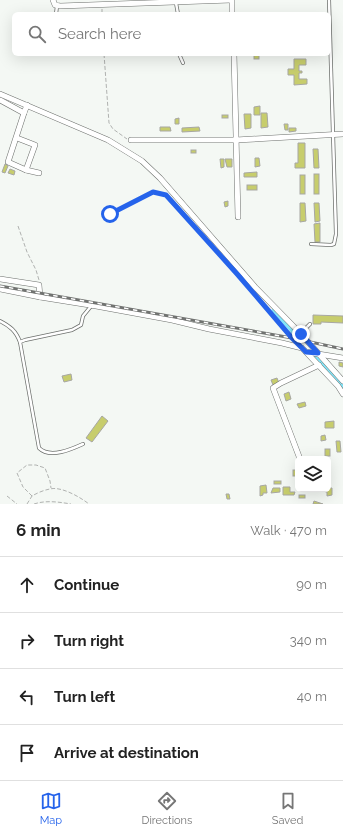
<!DOCTYPE html>
<meta charset="utf-8">
<style>
body{margin:0;font-family:Raleway,sans-serif;background:#f2f2f2;color:#222}
.controls{position:absolute;right:12px;bottom:12px;display:grid;overflow:hidden;border-radius:6px;box-shadow:0 4px 16px #0002}
.controls button{width:36px;height:36px;display:grid;place-items:center;padding:0;border:0;border-bottom:1px solid #e0e0e0;background:#fff;color:#222;font:20px sans-serif}
.stop{position:absolute;width:12px;height:12px;margin:-9px;border:3px solid #2563eb;border-radius:50%;background:#fff}
.stop.end{background:#2563eb;border-color:#fff;box-shadow:0 1px 4px #0008}
.list{margin:0;padding:0;list-style:none}
h2{display:flex;justify-content:space-between;align-items:center;height:52px;margin:0;padding:0 16px;font-size:17px}
h2 small{font-size:13px;font-weight:400;color:#767676}
.list li{display:grid;grid-template-columns:26px 1fr auto;gap:12px;align-items:center;box-sizing:border-box;height:56px;padding:0 16px;border-top:1px solid #e0e0e0}
.list b{display:block;font-size:15px;white-space:nowrap}
.list em{font-size:13px;font-style:normal;color:#767676}
.icon{flex:none;width:22px;height:22px;fill:none;stroke:currentColor;stroke-width:2;stroke-linecap:round;stroke-linejoin:round}
.map{position:relative;flex:none;width:343px;height:504px;overflow:hidden}
.search{position:absolute;background:#fff;box-shadow:0 4px 16px #0002;left:12px;right:12px;top:12px;height:44px;display:flex;align-items:center;gap:10px;box-sizing:border-box;padding:0 14px;border-radius:6px;color:#767676;font-size:15px}
.sheet{height:276px;background:#fff}
nav{display:flex;justify-content:space-around;align-items:center;box-sizing:border-box;height:56px;border-top:1px solid #e0e0e0;background:#fff;font-size:11px;color:#767676}
nav a{display:grid;justify-items:center;gap:2px}
nav .on{color:#2563eb}
.map>svg:first-child{display:block}
.lines{fill:none;stroke-linecap:round;stroke-linejoin:round}
.canal{stroke:#83e6fa;stroke-width:4.5}
.building{fill:#c7cd6c;stroke:#a7a7a3}
.lane-casing{stroke:#6d706d;stroke-width:4}
.street-casing{stroke:#6d706d;stroke-width:6}
.path{stroke:#b0b2b0;stroke-width:1;stroke-dasharray:4 2;stroke-linecap:butt}
.lane{stroke:#fff;stroke-width:2.5}
.street{stroke:#fff;stroke-width:5}
.rail-casing{stroke:#717371;stroke-width:3}
.rail{stroke:#fff;stroke-width:1.5;stroke-dasharray:4.5;stroke-linecap:butt}
.route{stroke:#2563eb;stroke-width:5}
</style>
<div class="map">
<svg width="343" height="504" viewBox="0 0 343 504">
<rect width="100%" height="100%" fill="#f4f8f4"/>
<g class="lines">
<g class="canal">
<path d="M274 310 298 337"/>
<path d="M314 356 343 387"/>
</g>
</g>
<g class="building">
<rect x="254" y="55" width="5" height="4"/>
<path d="M294 59H306V65H299V71H302V73H299V79H307V84L294 85V75H288V69H294Z"/>
<path d="M260 106V115H254V107Z"/>
<path d="M261 113H267L268 127 261 128Z"/>
<path d="M244 114H251V128L245 129Z"/>
<rect x="222" y="115" width="6" height="3"/>
<path d="M179 118V124H175V119Z"/>
<path d="M284 124H288V130H285Z"/>
<path d="M160 127H170L171 131H160Z"/>
<path d="M199 127 200 131 182 132V128Z"/>
<path d="M289 128H296V131L289 132Z"/>
<path d="M298 143H305V168H295V163H298Z"/>
<path d="M313 149H318L319 168H314Z"/>
<rect x="191" y="150" width="5" height="3"/>
<path d="M255 158H259L260 166 255 167Z"/>
<path d="M220 159H224V167L221 168Z"/>
<path d="M225 159H232V167H227Z"/>
<path d="M5 164 8 166 5 173 2 172Z"/>
<path d="M10 169 15 171 14 175 8 173Z"/>
<path d="M257 172V177H244V173Z"/>
<rect x="314" y="174" width="5" height="20"/>
<rect x="300" y="175" width="5" height="19"/>
<rect x="247" y="185" width="10" height="5"/>
<path d="M228 201V206L225 207 224 202Z"/>
<path d="M300 203H305L306 221 300 222Z"/>
<path d="M314 203H319L320 221 315 222Z"/>
<path d="M320 223V242H315L314 224Z"/>
<path d="M313 315 343 316V323L321 322V324H313Z"/>
<path d="M339 362 343 363V367L339 366Z"/>
<path d="M71 374 72 380 64 382 62 376Z"/>
<path d="M277 378 279 383 273 385 271 380Z"/>
<path d="M289 392 291 399 286 401 284 394Z"/>
<path d="M305 402 306 406 299 408 297 404Z"/>
<path d="M102 416 108 421 92 442 86 438Z"/>
<path d="M334 421V428H325V422Z"/>
<path d="M325 435 326 440 321 441V436Z"/>
<path d="M336 441H340L341 452H337Z"/>
<rect x="325" y="449" width="5" height="7"/>
<rect x="293" y="470" width="5" height="6"/>
<rect x="274" y="481" width="7" height="3"/>
<path d="M266 485 267 493H263V495L260 496V486Z"/>
<path d="M283 487H290V492H295L294 495H283Z"/>
<path d="M273 488H280V492L271 493Z"/>
<path d="M328 488H332V495L327 496V492L317 490V489H328Z"/>
<path d="M226 494H229L230 499H227Z"/>
<rect x="299" y="495" width="6" height="3"/>
<path d="M314 501 323 504H313Z"/>
</g>
<g class="lines">
<defs>
<g id="lane">
<path d="M176 3 178 14"/>
<path d="M56 14 57 6"/>
<path d="M179 54 183 63"/>
<path d="M311 244 331 245 334 244 336 234 329 0"/>
<path d="M0 321C10 326 16 331 20 342"/>
<path d="M301 333 310 324"/>
<path d="M83 444C72 449 50 459 39 448L20 342 25 340 72 330 81 325 83 316 92 305"/>
</g>
<g id="street">
<path d="M53 0 55 5 60 6 231 0"/>
<path d="M232 0V14"/>
<path d="M234 54 238 217"/>
<path d="M0 94 108 140 142 161 160 178 255 287 301 334 343 381"/>
<path d="M0 100 24 113 27 105"/>
<path d="M24 113 8 162 26 170 39 173"/>
<path d="M17 138 35 145 26 170"/>
<path d="M131 140H236L343 134"/>
<path d="M0 279 39 285 40 297"/>
<path d="M0 289 40 297 96 306 172 320 209 329 282 343 302 348 306 352 343 358"/>
<path d="M306 352 338 386 343 394"/>
<path d="M300 459 273 388 281 383 319 365"/>
</g>
</defs>
<use href="#lane" class="lane-casing"/>
<use href="#street" class="street-casing"/>
<g class="path">
<path d="M102 9V14"/>
<path d="M104 54 109 123 113 129 127 139"/>
<path d="M109 214 153 192 166 195 232 268"/>
<path d="M18 226 27 252 36 270 39 280"/>
<path d="M243 281 295 341"/>
<path d="M7 496 17 504"/>
<path d="M32 496 23 487 17 473 27 465H36L45 468 50 481 51 488"/>
<path d="M27 504 32 496C37 493 44 490 50 489 61 486 80 497 89 504"/>
<path d="M34 504C46 500 59 502 71 504"/>
</g>
<use href="#lane" class="lane"/>
<use href="#street" class="street"/>
<defs>
<path id="rail" d="M0 286 292 338 343 349"/>
</defs>
<use href="#rail" class="rail-casing"/>
<use href="#rail" class="rail"/>
</g>
<g class="lines">
<path class="route" d="M110 214 153 192 166 195 238 275 292 338 306 352 318 353 301 334"/>
</g>
</svg>
<div class="controls">
<button><svg class="icon" aria-label="layers" viewBox="0 0 24 24"><path d="M12 4l9 5-9 5-9-5zM3 14l9 5 9-5"/></svg></button>
</div>
<div class="stop" style="left:110px;top:214px"></div>
<div class="stop end" style="left:301px;top:334px"></div>
<div class="search"><svg class="icon" aria-label="search" viewBox="0 0 24 24"><circle cx="10" cy="10" r="6"/><path d="M15 15l6 6"/></svg>Search here</div>
</div>
<section class="sheet">
<h2>6 min<small>Walk · 470 m</small></h2>
<ul class="list">
<li><svg class="icon" aria-label="ahead" viewBox="0 0 24 24"><path d="M12 20V5M6 11l6-6 6 6"/></svg><div><b>Continue</b></div><em>90 m</em></li>
<li><svg class="icon" aria-label="right" viewBox="0 0 24 24"><path d="M7 20v-9h11M14 6l5 5-5 5"/></svg><div><b>Turn right</b></div><em>340 m</em></li>
<li><svg class="icon" aria-label="left" viewBox="0 0 24 24"><path d="M17 20v-9H6M10 6l-5 5 5 5"/></svg><div><b>Turn left</b></div><em>40 m</em></li>
<li><svg class="icon" aria-label="arrive" viewBox="0 0 24 24"><path d="M6 21V4h12l-3 4 3 4H6"/></svg><div><b>Arrive at destination</b></div></li>
</ul>
</section>
<nav>
<a class="on"><svg class="icon" aria-label="map" viewBox="0 0 24 24"><path d="M3 6l6-2 6 2 6-2v14l-6 2-6-2-6 2zM9 4v14M15 6v14"/></svg>Map</a>
<a><svg class="icon" aria-label="directions" viewBox="0 0 24 24"><path d="M12 3l9 9-9 9-9-9zM9 14v-3h6M13 9l2 2-2 2"/></svg>Directions</a>
<a><svg class="icon" aria-label="saved" viewBox="0 0 24 24"><path d="M7 4h10v16l-5-4-5 4z"/></svg>Saved</a>
</nav>
